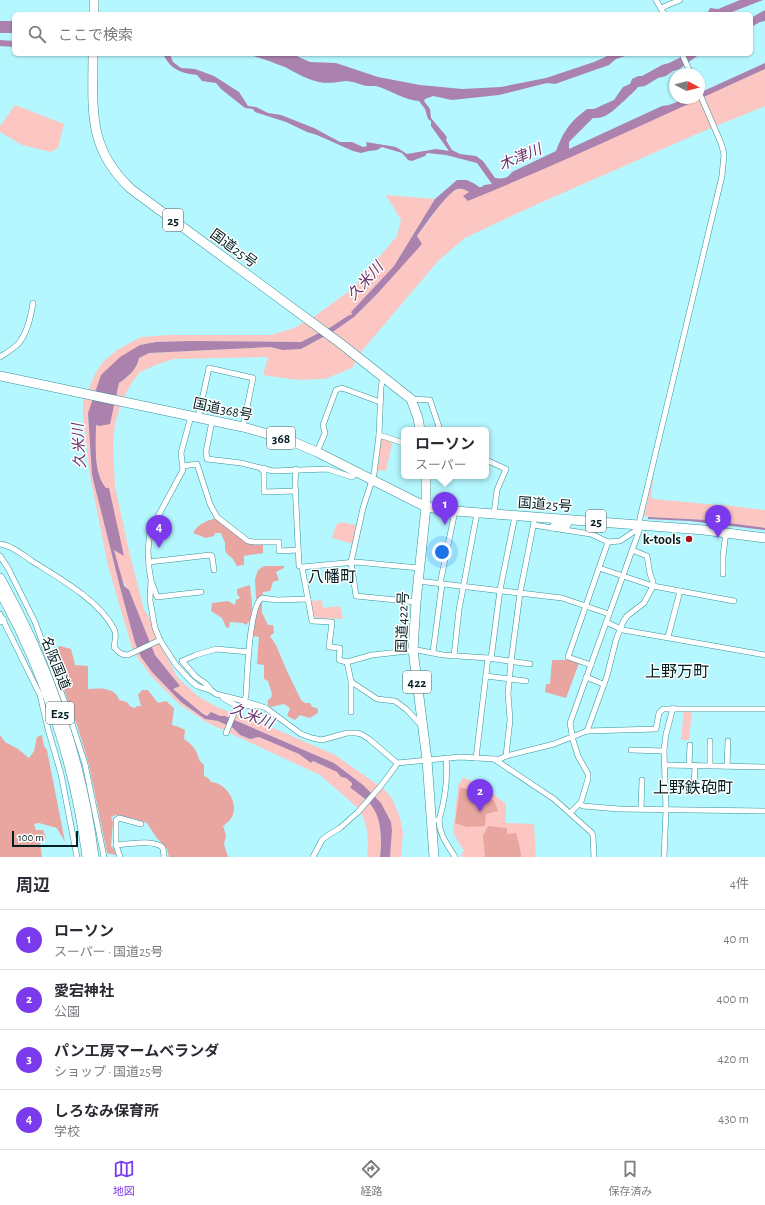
<!DOCTYPE html>
<html lang="ja">
<meta charset="utf-8">
<style>
body{margin:0;font-family:"Alegreya Sans","Noto Sans JP",sans-serif;background:#f2f2f3;color:#2b2b33}
.compass{position:absolute;left:669px;top:68px;width:36px;height:36px;border-radius:50%;background:#fff;box-shadow:0 1px 3px #0004;rotate:97deg}
.scale{position:absolute;left:12px;bottom:10px;width:66px;box-sizing:border-box;padding-left:4px;border:2px solid #031f22;border-top:0;font-size:11px;line-height:14px;white-space:nowrap;color:#031f22;-webkit-text-stroke:3px #fff;paint-order:stroke}
.you{position:absolute;left:442px;top:552px;width:14px;height:14px;margin:-10px;border:3px solid #fff;border-radius:50%;background:#1a73e8;box-shadow:0 0 0 6px #1a73e833}
.badge{display:grid;place-items:center;width:26px;height:26px;border-radius:50%;background:#7c3aed;color:#fff;font-size:13px;font-weight:700}
.pin{position:absolute;translate:-50% -33px;filter:drop-shadow(0 1px 2px #0008)}
.pin::after{content:'';position:absolute;top:21px;width:14px;height:12px;background:inherit;clip-path:polygon(0 0,100% 0,50% 100%)}
.popup{position:absolute;left:401px;top:427px;width:88px;height:52px;box-sizing:border-box;display:grid;place-content:center;border-radius:6px;background:#fff;filter:drop-shadow(0 1px 3px #0005);font-size:13px;white-space:nowrap;color:#7c7c81}
.popup b{font-size:15px;color:#2b2b33}
.popup::after{content:'';position:absolute;left:50%;top:100%;margin-left:-8px;border:8px solid transparent;border-top-color:#fff}
.list{margin:0;padding:0;list-style:none}
h2{display:flex;justify-content:space-between;align-items:center;height:52px;margin:0;padding:0 16px;font-size:17px}
h2 small{font-size:13px;font-weight:400;color:#7c7c81}
.list li{display:grid;grid-template-columns:26px 1fr auto;gap:12px;align-items:center;box-sizing:border-box;height:60px;padding:0 16px;border-top:1px solid #e1e1e2}
.list b{display:block;font-size:15px;white-space:nowrap}
.list p{margin:0;font-size:13px;white-space:nowrap;color:#7c7c81}
.list em{font-size:13px;font-style:normal;color:#7c7c81}
.icon{flex:none;width:22px;height:22px;fill:none;stroke:currentColor;stroke-width:2;stroke-linecap:round;stroke-linejoin:round}
.map{position:relative;flex:none;width:765px;height:857px;overflow:hidden}
.search{position:absolute;background:#fff;box-shadow:0 1px 3px #0004;left:12px;right:12px;top:12px;height:44px;display:flex;align-items:center;gap:10px;box-sizing:border-box;padding:0 14px;border-radius:6px;color:#7c7c81;font-size:15px}
.sheet{height:292px;background:#fff}
nav{display:flex;justify-content:space-around;align-items:center;box-sizing:border-box;height:56px;border-top:1px solid #e1e1e2;background:#fff;font-size:11px;color:#7c7c81}
nav a{display:grid;justify-items:center;gap:2px}
nav .on{color:#7c3aed}
.map>svg:first-child{display:block}
.green{fill:#fcc7c2}
.forest{fill:#e9a59f}
.water{fill:#ab81ad}
.lines{fill:none;stroke-linecap:round;stroke-linejoin:round}
.street-casing{stroke:#39919a;stroke-width:6}
.secondary-casing{stroke:#39919a;stroke-width:8}
.highway-casing{stroke:#39919a;stroke-width:10}
.street{stroke:#fff;stroke-width:5}
.secondary{stroke:#fff;stroke-width:7}
.highway{stroke:#fff;stroke-width:9}
.poi-dot{fill:#a60f1e;stroke:#fff;stroke-width:1.5}
.labels{text-anchor:middle;stroke-width:3;stroke-linejoin:round;paint-order:stroke}
.shield{fill:#fff;stroke:#4f6264;stroke-width:1}
.shield-label{font-size:13px;font-weight:bold;fill:#031f22}
.street-label{font-size:14px;fill:#031f22;stroke:#fff}
.poi-label{font-size:14px;font-weight:bold;fill:#031f22;stroke:#fff;text-anchor:end}
.water-label{font-size:15px;font-style:italic;fill:#68326c;stroke:#fff}
.quarter-label{font-size:16px;fill:#031f22;stroke:#fff}
</style>
<div class="map">
<svg width="765" height="857" viewBox="0 0 765 857">
<rect width="100%" height="100%" fill="#b4f7ff"/>
<g class="green">
<path d="M765 69V106L699 133 531 207 465 238 438 261 361 352 352 368 325 379 297 380 263 375 268 357 174 359 158 364 140 372 133 381 127 391 119 410 115 424 113 444 115 486 129 551 144 610 150 618 156 637 178 678 199 697 217 707 278 730 335 755 385 790 393 800 400 818 403 833 401 857H390L392 830 391 822 363 785 334 763 225 716H220L211 712 207 716 203 714 172 689 180 686 155 655 129 590C119 581 117 563 114 549L124 555 106 488C93 473 96 444 96 425L100 426 110 423 119 383C128 377 137 369 139 358L149 353 270 347 283 350 301 349 334 331 354 317 378 293 417 236 447 196 457 189H465L470 192 468 201 576 154Z"/>
<path d="M15 105 64 124 58 148 51 152 22 145 0 132V126Z"/>
<path d="M386 195 435 199 394 266 351 312 352 314 350 316 349 315 331 327 301 342 190 341 156 342 140 345 88 413 92 475 121 591 135 643 141 657 152 672 181 702 205 719 218 721 233 728 240 735 250 739 259 737 299 754 311 763 313 761 337 772 341 777 346 778 352 783V785L350 787C356 793 366 798 371 805 382 818 382 841 380 857H367C369 841 368 822 358 808L320 775 206 722 179 704 151 676 138 658 132 648 108 566 90 476 83 416V402L95 374 103 362 117 350 141 337 169 335H271L294 328 315 316 352 289 397 236 401 220Z"/>
<path d="M381 437 391 441 392 443 386 471 377 470 376 469Z"/>
<path d="M654 474 651 496 653 499 718 505H724L765 510V528L707 520 648 517 644 515Z"/>
<path d="M340 522 357 525 353 544 332 538 336 525Z"/>
<path d="M322 600 323 608 340 606 343 619 317 618 314 616 311 601Z"/>
<path d="M684 710H692L689 740H681Z"/>
<path d="M463 777 484 787 506 804V823L534 824 536 857H463L461 855 464 851 453 833 458 786Z"/>
</g>
<g class="forest">
<path d="M216 518 234 533 263 544V553L244 556V565L237 566 233 559 227 554 225 550V543L221 533H215L214 536 206 538 193 533C198 524 206 521 216 518Z"/>
<path d="M264 566H284V568L276 572 279 580 273 582 270 591 263 592V596L256 599 255 579 258 570Z"/>
<path d="M250 585C251 598 256 616 246 625L243 623 230 622 229 628 226 627 222 618 211 611 212 603 228 601 235 605 236 600 240 598 237 594V589Z"/>
<path d="M259 603H262V613L268 625H273L274 633 270 636 276 645 287 671 301 700 305 703H310L312 707 317 708 318 710V713L310 718 300 715 295 720 287 716 290 708 284 704 271 707 268 705V700L271 698 272 694 268 681 264 679V665L257 664 259 637 253 636 254 622Z"/>
<path d="M60 646 71 649 75 665 88 666V689C99 688 116 687 119 700L127 702 131 707 135 708 137 706H141L138 695 142 690H148L158 703 166 701 174 708 172 725 179 727 185 730 184 739C189 742 193 746 196 751 200 759 197 759 204 765V776L208 778 211 782C225 782 238 802 233 814 232 819 227 823 223 826L226 835 224 844 228 857H169L167 849 156 837 147 823 135 819 116 815 111 817 113 822 111 846 114 849 116 855 107 853 89 765 77 725 50 652Z"/>
<path d="M552 660H571L579 663 566 698 545 692 546 684H550Z"/>
<path d="M0 735 5 742 18 749 29 758 34 751 37 737 42 735 44 746 47 750 65 842 57 828 39 823 34 824 36 830H43L46 838 40 843 42 857H0Z"/>
<path d="M460 788C470 788 487 793 494 801 496 803 497 808 498 811L486 814 485 826 467 827 455 823Z"/>
<path d="M488 826 507 828V834L516 833 520 848 521 857H485L483 836Z"/>
</g>
<g class="water">
<path d="M740 0H763L727 14H704L708 12 710 8 718 9Z"/>
<path d="M765 10V21L760 22 751 27V18Z"/>
<rect x="0" y="21" width="14" height="12"/>
<path d="M0 40 14 41V47L0 46Z"/>
<path d="M163 54H170L173 62 181 68 195 69 214 76 239 92 248 106 256 107 268 113 281 115 314 128 340 142H352L363 147 367 146 366 142 396 147 407 154 436 149 449 151 431 126V121L428 119 425 109 419 101C403 100 391 90 376 86 373 86 370 86 367 86 360 85 354 81 346 81 337 82 328 84 319 82 306 79 296 73 285 67 273 62 260 58 247 54H292L310 62 336 63 378 77 420 85 462 89 501 87 546 78 594 62 612 54H631L616 59 609 65 555 84 547 83 499 95 452 100 433 96 425 99 424 101 430 109 431 118 447 137 446 140 452 150 460 154 476 156 483 161 495 178C503 179 507 179 512 172L556 151C564 130 570 122 587 109H594L614 100 623 87 630 84 632 79 638 76H642L662 65 669 63 687 54H700L679 69 673 71 666 76 658 78 645 86 638 87C634 92 630 95 625 100 614 109 608 119 593 118L569 142V149L662 106 669 105 687 98H699V93L765 63V69C666 114 568 160 468 201L463 196 469 192C466 190 462 188 457 189 447 193 425 225 417 236L422 244 378 293 354 317 334 331 301 349 283 350 270 347 149 353 139 358C137 369 128 377 119 383L110 424 100 426 96 425C96 444 93 473 106 488H109L124 556 114 550 124 586 129 590 155 655 180 686 173 689 203 714 207 716 211 712 220 716H225L334 763 363 785 381 803 391 822 392 830 390 857H380C382 841 382 818 371 805 366 798 356 793 350 787L352 785V783L346 778 341 777 337 772 313 761 311 763 299 754 259 737 250 739 240 735 233 728 218 721 205 719 181 702 152 672 141 657 135 643 121 591 92 475 88 413 101 375 120 357 140 345 156 342 190 341 301 342 331 327 349 315H351L352 314 351 312 394 266 435 199 457 180H467L475 184 479 187H482L484 185 492 184 477 163 446 155 427 153 425 156 412 161 408 160 402 153 382 147 377 150 369 151 361 153 353 151 317 135 307 132 286 122 255 112 253 109 245 108 221 89 216 83 202 81 197 75C181 73 171 70 163 54Z"/>
<path d="M648 517 707 520 765 528V530L690 521 648 519Z"/>
</g>
<g class="lines">
<defs>
<g id="street">
<path d="M656 0 664 14"/>
<path d="M661 8 680 0"/>
<path d="M682 54 691 74"/>
<path d="M0 357C6 353 13 349 18 344 27 334 31 316 33 303"/>
<path d="M383 377 381 387 379 435 374 474 363 508 351 562 356 596 416 602"/>
<path d="M411 399 430 400 440 430"/>
<path d="M191 416 181 453 183 470 150 531 148 550 149 568 151 580 150 600 155 628 160 640 176 665 190 680 197 686 212 691 216 694 244 701 266 708 301 734 312 738 322 740 347 733H356L361 734 369 739 397 763 460 757 494 759 554 799 592 833 593 836 594 857"/>
<path d="M198 418 209 368 253 378 243 427"/>
<path d="M212 421 206 452 207 459 241 463 273 471 327 469 352 477 357 473"/>
<path d="M379 435 404 443"/>
<path d="M317 452 325 433 323 425 336 390 342 388 380 402"/>
<path d="M486 460 506 469 497 490 494 514"/>
<path d="M183 466 197 464 210 504 217 517 248 541 254 542H279V551L298 550"/>
<path d="M296 469 295 483 299 566 302 567 312 621 332 622 329 647 340 648 339 660 347 662 372 655 417 650 443 655 488 658 530 664"/>
<path d="M262 470 264 468V492L296 491"/>
<path d="M570 519 568 526 553 525 552 528 591 534 608 542 568 657 591 665"/>
<path d="M534 525 552 528"/>
<path d="M608 542 620 541 635 531H639"/>
<path d="M0 544C11 545 23 555 32 561 59 578 99 600 114 629 117 634 115 641 114 647 118 652 121 655 128 655L160 640"/>
<path d="M0 556 8 568 35 622 67 708 85 764 104 857"/>
<path d="M149 562 210 555 212 556 214 570"/>
<path d="M302 567 356 562 419 568"/>
<path d="M599 568 653 586 734 601"/>
<path d="M723 574V556L726 532"/>
<path d="M418 581 562 598 609 614"/>
<path d="M152 583 157 597 201 592"/>
<path d="M440 584 455 511"/>
<path d="M0 614 40 695 48 729 61 774 77 857"/>
<path d="M606 622 623 630 765 655"/>
<path d="M668 637 680 591"/>
<path d="M433 652 442 584"/>
<path d="M454 656 459 610 477 513"/>
<path d="M491 659 500 590 515 516"/>
<path d="M347 662 351 681 353 683 377 699 395 701 406 709 422 726"/>
<path d="M486 676 526 681"/>
<path d="M586 677 603 684"/>
<path d="M211 690 205 683 196 677 182 661 196 655 216 649 249 652"/>
<path d="M223 698 237 706H257"/>
<path d="M244 701 246 696C247 679 249 605 262 598L277 600 308 599"/>
<path d="M351 712V681"/>
<path d="M587 731 607 676 616 640 623 622 627 616 644 603 653 586V582L650 574 647 556 632 550"/>
<path d="M226 733 237 706"/>
<path d="M631 750 664 751"/>
<path d="M506 756 510 720 508 693 511 662 520 593 535 517"/>
<path d="M476 758 488 658"/>
<path d="M494 759H500L506 756 554 744 587 731 656 729 659 713 663 709H765"/>
<path d="M665 765 765 767"/>
<path d="M689 765 690 745"/>
<path d="M710 765V741"/>
<path d="M727 766 728 741"/>
<path d="M694 789 695 765"/>
<path d="M579 804 583 806 619 809 765 811"/>
<path d="M641 809 642 780"/>
<path d="M570 813 581 802 588 779V774L578 756 573 740 570 723 639 531 640 518 722 176 724 154 721 143 699 92"/>
<path d="M437 820H439C439 835 448 845 455 857"/>
<path d="M439 820C445 800 448 780 446 758"/>
<path d="M116 845C128 844 155 839 163 848L164 857"/>
<path d="M120 857 116 845V820L119 818 141 824"/>
<path d="M313 857 322 840 327 836 340 828 358 812 380 787 395 767 397 763"/>
<path d="M664 857 666 810 664 750 666 734 673 708"/>
</g>
<path id="secondary" d="M0 621 3 620"/>
<g id="highway">
<path d="M94 14V0"/>
<path d="M93 54C93 109 87 148 131 189L340 343 411 399 418 418 420 430"/>
<path d="M0 376 243 427 289 440 317 452 426 507 455 511 704 530 765 538"/>
<path d="M426 476V507L416 602 413 650 427 760 434 857"/>
<path d="M0 578C48 663 82 759 94 857"/>
<path d="M0 592C45 672 75 765 87 857"/>
</g>
</defs>
<use href="#street" class="street-casing"/>
<use href="#secondary" class="secondary-casing"/>
<use href="#highway" class="highway-casing"/>
<use href="#street" class="street"/>
<use href="#secondary" class="secondary"/>
<use href="#highway" class="highway"/>
</g>
<circle class="poi-dot" cx="689" cy="539" r="4"/>
<g class="labels">
<g class="shield">
<rect x="163" y="209" width="20" height="22" rx="3"/>
<rect x="267" y="427" width="28" height="22" rx="3"/>
<rect x="586" y="510" width="20" height="22" rx="3"/>
<rect x="403" y="671" width="28" height="22" rx="3"/>
<rect x="46" y="702" width="28" height="22" rx="3"/>
</g>
<g class="shield-label">
<text x="173" y="225">25</text>
<text x="281" y="443">368</text>
<text x="596" y="526">25</text>
<text x="417" y="687">422</text>
<text x="60" y="718">E25</text>
</g>
<g class="street-label">
<text transform="translate(234 248) rotate(36)" y="5">国道25号</text>
<text transform="translate(223 409) rotate(12)" y="5">国道368号</text>
<text transform="translate(545 504) rotate(4)" y="5">国道25号</text>
<text transform="translate(402 622) rotate(-88)" y="5">国道422号</text>
<text transform="translate(56 663) rotate(68)" y="5">名阪国道</text>
</g>
<g class="poi-label">
<text x="681" y="544">k-tools</text>
</g>
<g class="water-label">
<text transform="translate(520 157) rotate(-23)" y="5">木津川</text>
<text transform="translate(365 281) rotate(-48)" y="5">久米川</text>
<text transform="translate(79 446) rotate(-93)" y="5">久米川</text>
<text transform="translate(252 716) rotate(21)" y="5">久米川</text>
</g>
<g class="quarter-label">
<text x="332" y="582">八幡町</text>
<text x="677" y="677">上野万町</text>
<text x="693" y="793">上野鉄砲町</text>
</g>
</g>
</svg>
<svg class="compass" viewBox="-18 -18 36 36"><path d="M0-13l5 13h-10z" fill="#e53935"/><path d="M0 13l5-13h-10z" fill="#7c7c81"/></svg>
<div class="scale">100 m</div>
<div class="you"></div>
<div class="pin badge" style="left:445px;top:525px">1</div>
<div class="popup"><b>ローソン</b>スーパー</div>
<div class="pin badge" style="left:480px;top:812px">2</div>
<div class="pin badge" style="left:718px;top:538px">3</div>
<div class="pin badge" style="left:159px;top:548px">4</div>
<div class="search"><svg class="icon" aria-label="search" viewBox="0 0 24 24"><circle cx="10" cy="10" r="6"/><path d="M15 15l6 6"/></svg>ここで検索</div>
</div>
<section class="sheet">
<h2>周辺<small>4件</small></h2>
<ul class="list">
<li><span class="badge">1</span><div><b>ローソン</b><p>スーパー · 国道25号</p></div><em>40 m</em></li>
<li><span class="badge">2</span><div><b>愛宕神社</b><p>公園</p></div><em>400 m</em></li>
<li><span class="badge">3</span><div><b>パン工房マームベランダ</b><p>ショップ · 国道25号</p></div><em>420 m</em></li>
<li><span class="badge">4</span><div><b>しろなみ保育所</b><p>学校</p></div><em>430 m</em></li>
</ul>
</section>
<nav>
<a class="on"><svg class="icon" aria-label="map" viewBox="0 0 24 24"><path d="M3 6l6-2 6 2 6-2v14l-6 2-6-2-6 2zM9 4v14M15 6v14"/></svg>地図</a>
<a><svg class="icon" aria-label="directions" viewBox="0 0 24 24"><path d="M12 3l9 9-9 9-9-9zM9 14v-3h6M13 9l2 2-2 2"/></svg>経路</a>
<a><svg class="icon" aria-label="saved" viewBox="0 0 24 24"><path d="M7 4h10v16l-5-4-5 4z"/></svg>保存済み</a>
</nav>
